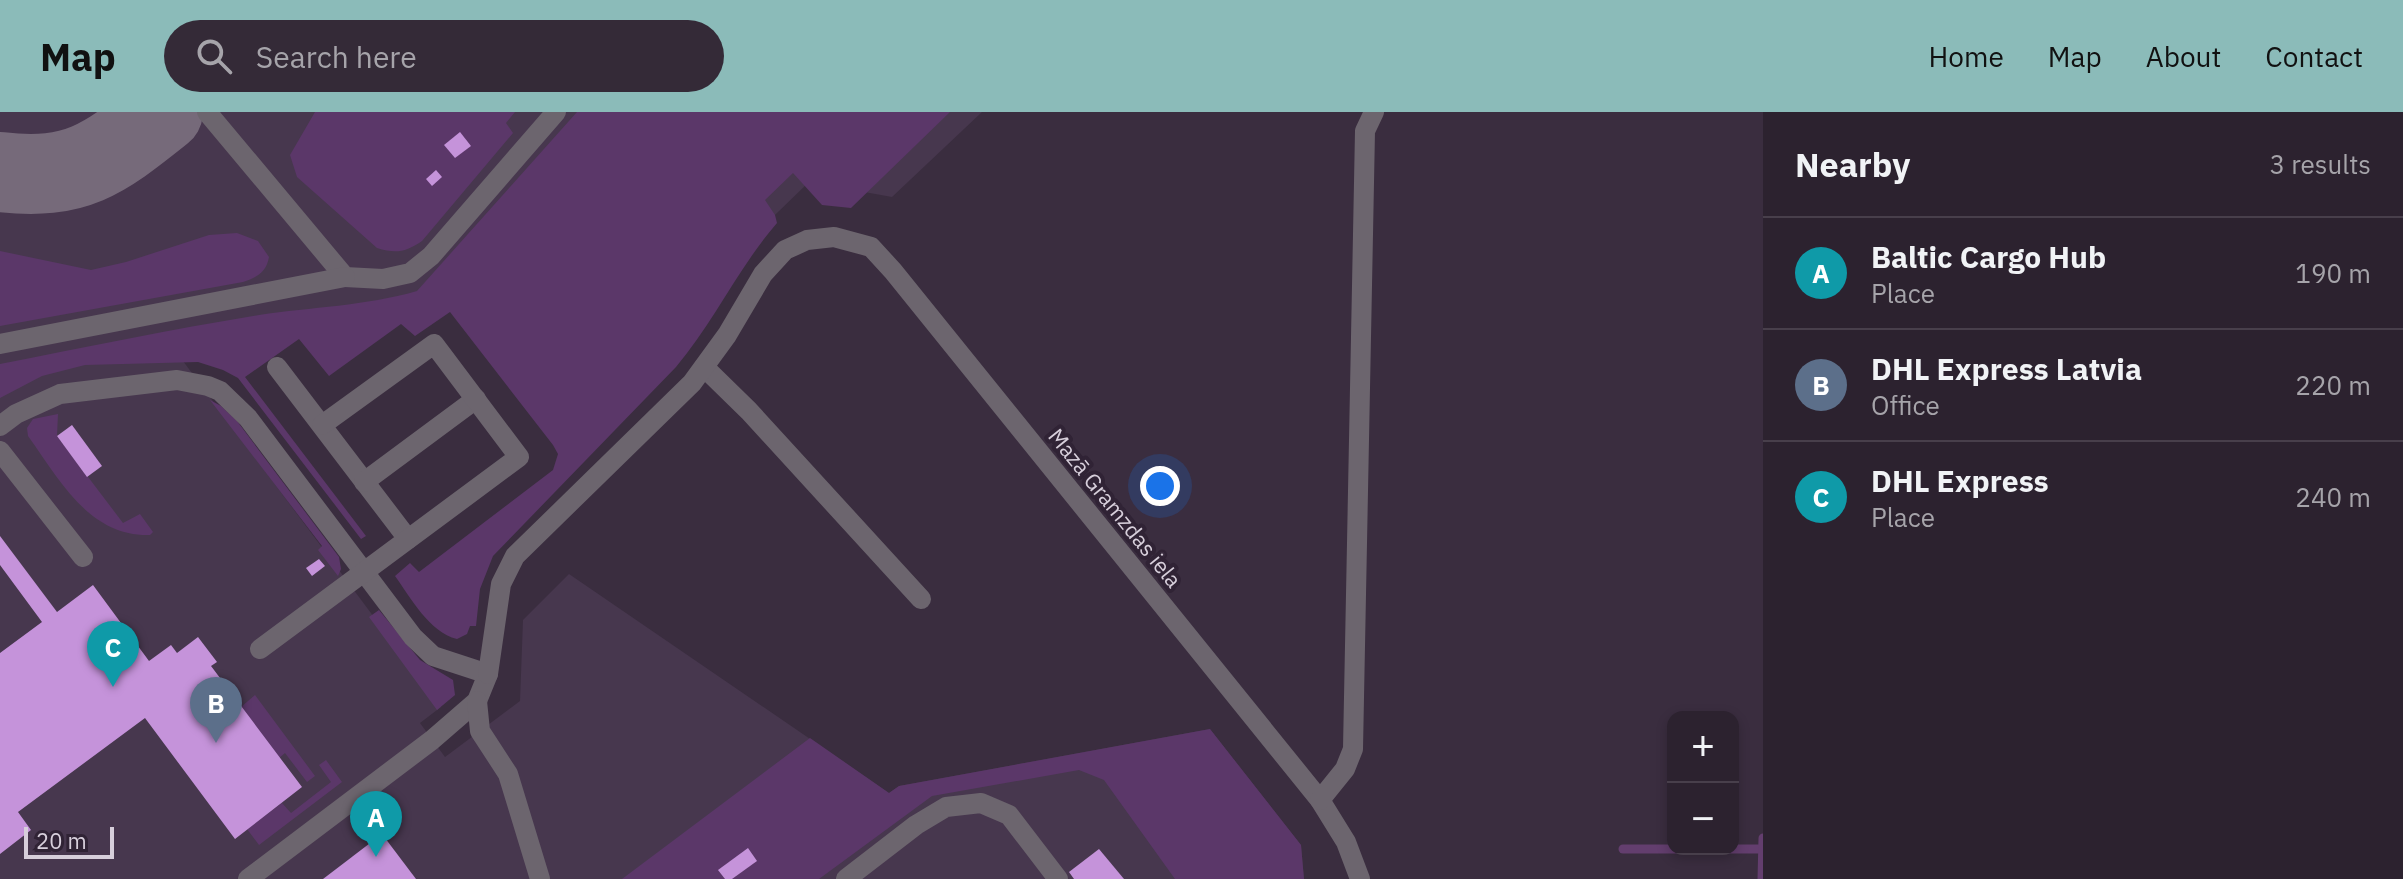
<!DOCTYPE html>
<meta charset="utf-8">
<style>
body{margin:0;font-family:"IBM Plex Sans",sans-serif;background:#342a37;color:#f1f3f6}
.controls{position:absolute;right:24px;bottom:24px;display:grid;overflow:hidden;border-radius:16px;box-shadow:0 4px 12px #0003}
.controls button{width:72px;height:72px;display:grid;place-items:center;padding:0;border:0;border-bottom:2px solid #483f4b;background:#2c222f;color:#f1f3f6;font:40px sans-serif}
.scale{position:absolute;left:24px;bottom:20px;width:90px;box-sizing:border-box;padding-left:8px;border:4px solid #d7cfdb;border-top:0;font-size:22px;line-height:28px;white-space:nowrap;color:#d7cfdb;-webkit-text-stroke:6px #302335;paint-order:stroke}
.you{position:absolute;left:1160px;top:374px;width:28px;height:28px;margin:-20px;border:6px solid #fff;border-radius:50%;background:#1a73e8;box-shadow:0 0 0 12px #1a73e833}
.badge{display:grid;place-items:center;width:52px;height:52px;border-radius:50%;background:#8bbbb9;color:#fff;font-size:26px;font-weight:700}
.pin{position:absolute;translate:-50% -66px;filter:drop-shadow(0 2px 4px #0008)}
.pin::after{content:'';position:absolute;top:42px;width:28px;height:24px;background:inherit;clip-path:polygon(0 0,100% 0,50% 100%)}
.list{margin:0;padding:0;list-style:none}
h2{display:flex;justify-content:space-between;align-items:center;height:104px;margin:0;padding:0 32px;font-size:34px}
h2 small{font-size:26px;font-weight:400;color:#a6a4aa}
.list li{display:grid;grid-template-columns:52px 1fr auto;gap:24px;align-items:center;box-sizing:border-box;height:112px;padding:0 32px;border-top:2px solid #483f4b}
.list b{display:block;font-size:30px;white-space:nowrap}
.list p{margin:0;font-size:26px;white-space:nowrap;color:#a6a4aa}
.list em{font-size:26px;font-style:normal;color:#a6a4aa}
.icon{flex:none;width:44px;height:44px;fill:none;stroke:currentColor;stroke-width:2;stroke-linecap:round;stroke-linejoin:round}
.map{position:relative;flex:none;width:1763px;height:767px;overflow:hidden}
header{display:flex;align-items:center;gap:48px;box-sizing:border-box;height:112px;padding:0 40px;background:#8bbbb9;color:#111}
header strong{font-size:38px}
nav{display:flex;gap:44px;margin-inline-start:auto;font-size:28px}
.search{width:560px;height:72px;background:#342a37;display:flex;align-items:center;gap:20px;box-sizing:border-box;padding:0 28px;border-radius:44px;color:#a6a4aa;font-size:30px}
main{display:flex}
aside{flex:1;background:#2c222f}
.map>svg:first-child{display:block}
.built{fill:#47374e}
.green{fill:#5b3769}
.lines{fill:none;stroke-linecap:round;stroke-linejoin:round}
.stream{stroke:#633e6e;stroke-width:9}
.taxiway{stroke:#766a7a;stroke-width:80}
.building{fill:#c593da}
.minor{stroke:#6c656e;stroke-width:20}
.labels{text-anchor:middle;stroke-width:8;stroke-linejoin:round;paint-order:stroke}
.street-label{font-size:22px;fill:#d7cfdb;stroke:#302335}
</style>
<header>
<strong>Map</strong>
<div class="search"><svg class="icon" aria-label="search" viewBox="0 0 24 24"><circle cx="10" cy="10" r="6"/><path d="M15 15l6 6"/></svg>Search here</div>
<nav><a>Home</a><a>Map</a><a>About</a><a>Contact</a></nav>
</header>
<main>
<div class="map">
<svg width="1763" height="767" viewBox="0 0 1763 767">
<rect width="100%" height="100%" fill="#3a2d3f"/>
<path class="built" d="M0 0H982L892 85 809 70 746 131 180 245 441 595 420 611 445 645 520 589 523 508 569 462 889 681 899 674 1210 617 1301 733 1304 767H0Z"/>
<g class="green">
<path d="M315 0H515L506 11 513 21 422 129C406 140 396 142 377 136L297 65 290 43Z"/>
<path d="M577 0H950L851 96 822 93 793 61 765 88 775 103 777 111C738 156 714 210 676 255L493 444 480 477 476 514H470L467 522 457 527C429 520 411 486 395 464L410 451 419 460 553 358 558 342 553 333 450 200 415 224 401 212 329 264 299 227 245 265 366 424 361 427 238 266 223 258 198 250 85 253 42 264 0 286V252C86 235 173 217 259 203 312 195 365 194 417 179Z"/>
<path d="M237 121 258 129 269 145C266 161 257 165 243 170L0 214V139L91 158 126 150 209 123Z"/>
<path d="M210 288 221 294 237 309 339 445 341 457 338 464 318 438 322 434Z"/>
<path d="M58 302 57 324 123 411 140 402 153 420 150 423C89 425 59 367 28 324L27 316 33 307Z"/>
<path d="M379 498 420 548 453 568 455 583 437 598 369 505Z"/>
<path d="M255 583 315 664 307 670 285 641 279 646 241 595Z"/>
<path d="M1210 617 1301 733 1304 767H1175L1104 668 1079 658 932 684 819 767H622L810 626 889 681 899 674Z"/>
<path d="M326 648 342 670 259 733 247 717 282 691 291 701 331 670 319 653Z"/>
</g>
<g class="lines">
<g class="stream">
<path d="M1623 737H1763"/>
<path d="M1762 767 1763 726"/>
</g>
<path class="taxiway" d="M0 60C78 69 105 46 163 0"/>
</g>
<g class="building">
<path d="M460 20 471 34 455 46 444 33Z"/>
<path d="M436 58 442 65 432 74 426 67Z"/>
<path d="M72 313 102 354 87 365 57 324Z"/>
<path d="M0 424 57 500 93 473 149 549 171 533 177 541 198 525 217 550 211 554 302 675 235 727 145 606 18 700 31 718 0 742V541L42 510 0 453Z"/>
<path d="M319 447 325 454 312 464 306 456Z"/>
<path d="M382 722 416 767H323Z"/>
<path d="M748 736 757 749 732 767H725L718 758Z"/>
<path d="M1099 737 1124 767H1074L1069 760Z"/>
</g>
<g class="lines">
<g class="minor">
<path d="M207 0 345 165 383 167 410 161 431 144 556 0"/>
<path d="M0 232 345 165"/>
<path d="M277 255 408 427"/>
<path d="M704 255 749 299 921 487"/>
<path d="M0 314 16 302 60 282 177 268 208 274 220 279 248 306 413 525 433 544 488 562 477 589 432 628 248 767"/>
<path d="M0 339 83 445"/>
<path d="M364 370 476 287"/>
<path d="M260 537 519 345 434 232 322 313"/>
<path d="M488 562 501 472 515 444 692 271 727 223 763 162 785 138 807 128 834 125 871 135 893 159 1320 688 1346 730 1360 767"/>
<path d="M477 589 480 619 508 662 540 767"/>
<path d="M1320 688 1345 657 1353 637 1365 19 1374 0"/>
<path d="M846 767 916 713 946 695 981 691 1009 703 1058 767"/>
</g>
</g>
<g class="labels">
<g class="street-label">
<text transform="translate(1115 396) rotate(51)" y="8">Mazā Gramzdas iela</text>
</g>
</g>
</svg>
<div class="controls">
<button>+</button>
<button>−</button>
</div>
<div class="scale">20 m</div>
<div class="you"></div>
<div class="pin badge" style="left:376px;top:745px;background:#0f9aa8">A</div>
<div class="pin badge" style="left:216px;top:631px;background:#5c6f8a">B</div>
<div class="pin badge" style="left:113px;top:575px;background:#0f9aa8">C</div>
</div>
<aside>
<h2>Nearby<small>3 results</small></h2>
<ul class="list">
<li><span class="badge" style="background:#0f9aa8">A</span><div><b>Baltic Cargo Hub</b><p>Place</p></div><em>190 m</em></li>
<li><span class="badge" style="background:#5c6f8a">B</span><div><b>DHL Express Latvia</b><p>Office</p></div><em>220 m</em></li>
<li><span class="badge" style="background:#0f9aa8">C</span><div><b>DHL Express</b><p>Place</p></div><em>240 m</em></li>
</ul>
</aside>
</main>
